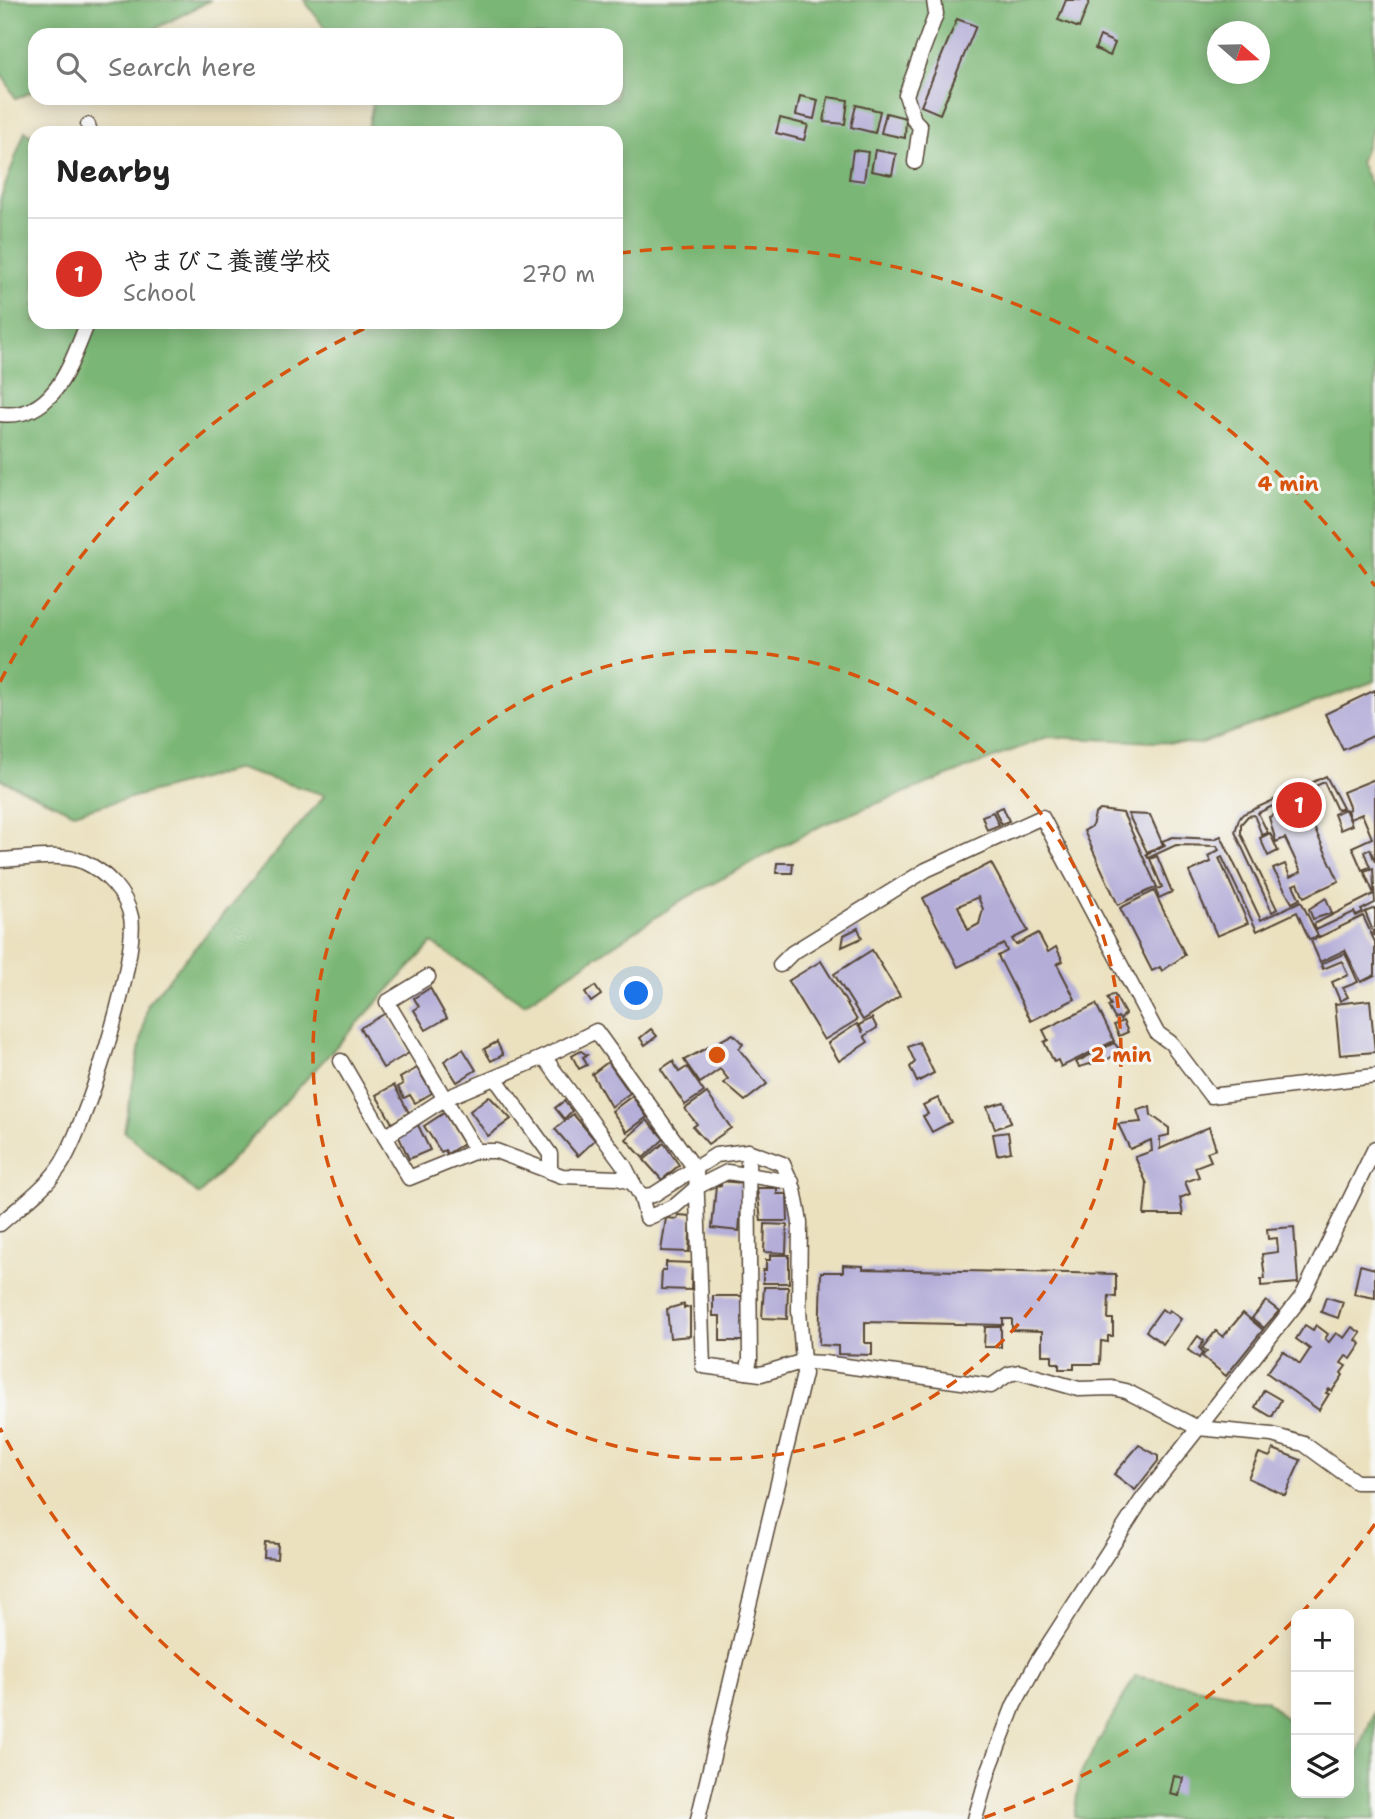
<!DOCTYPE html>
<meta charset="utf-8">
<style>
body{margin:0;font-family:"Shantell Sans","Klee One",sans-serif;background:#f6f6f6;color:#222}
.controls{position:absolute;right:21px;bottom:21px;display:grid;overflow:hidden;border-radius:14px;box-shadow:0 4px 18px #0003}
.controls button{width:63px;height:63px;display:grid;place-items:center;padding:0;border:0;border-bottom:2px solid #e0e0e0;background:#fff;color:#222;font:35px sans-serif}
.compass{position:absolute;left:1207px;top:21px;width:63px;height:63px;border-radius:50%;background:#fff;box-shadow:0 4px 18px #0003;rotate:110deg}
.you{position:absolute;left:637px;top:994px;width:24px;height:24px;margin:-18px;border:5px solid #fff;border-radius:50%;background:#1a73e8;box-shadow:0 0 0 10px #1a73e833}
.badge{display:grid;place-items:center;width:46px;height:46px;border-radius:50%;background:#d93025;color:#fff;font-size:23px;font-weight:700}
.pin{position:absolute;translate:-50% -50%;border:4px solid #fff;box-shadow:0 2px 7px #0006}
.list{margin:0;padding:0;list-style:none}
h2{display:flex;justify-content:space-between;align-items:center;height:91px;margin:0;padding:0 28px;font-size:30px}
h2 small{font-size:23px;font-weight:400;color:#767676}
.list li{display:grid;grid-template-columns:46px 1fr auto;gap:21px;align-items:center;box-sizing:border-box;height:112px;padding:0 28px;border-top:2px solid #e0e0e0}
.list b{display:block;font-size:26px;white-space:nowrap}
.list p{margin:0;font-size:23px;white-space:nowrap;color:#767676}
.list em{font-size:23px;font-style:normal;color:#767676}
.icon{flex:none;width:38px;height:38px;fill:none;stroke:currentColor;stroke-width:2;stroke-linecap:round;stroke-linejoin:round}
.map{position:relative;flex:none;width:1375px;height:1819px;overflow:hidden}
.search{position:absolute;background:#fff;box-shadow:0 4px 18px #0003;left:28px;top:28px;width:595px;height:77px;display:flex;align-items:center;gap:18px;box-sizing:border-box;padding:0 24px;border-radius:21px;color:#767676;font-size:26px}
.panel{position:absolute;background:#fff;box-shadow:0 4px 18px #0003;left:28px;top:126px;width:595px;height:203px;border-radius:21px}
.map>svg:first-child{display:block}
.forest{fill:#7ab674;stroke:#5a7049;stroke-width:2;fill-rule:evenodd}
.building{fill:#b4add8;fill-rule:evenodd}
.lines{fill:none;stroke-linecap:round;stroke-linejoin:round}
.street-casing{stroke:#554536;stroke-width:17}
.street{stroke:#fff;stroke-width:14}
.ring{fill:none;stroke:#d7540e;stroke-width:3.5;stroke-dasharray:12 9}
.centre{fill:#d7540e;stroke:#f6f6f2;stroke-width:3.5}
.ring-label{font-size:21px;text-anchor:middle;font-weight:bold;fill:#d7540e;stroke:#f6f6f2;stroke-width:6;stroke-linejoin:round;paint-order:stroke}
</style>
<div class="map">
<svg width="1375" height="1819" viewBox="0 0 1375 1819">
<rect width="100%" height="100%" fill="#f6f6f2"/>
<filter id="ink" filterUnits="userSpaceOnUse"><feTurbulence type="fractalNoise" baseFrequency=".0143" numOctaves="2"/><feDisplacementMap in="SourceGraphic" scale="14" xChannelSelector="R" yChannelSelector="G"/><feConvolveMatrix kernelMatrix="1 2 1 2 8 2 1 2 1" color-interpolation-filters="sRGB"/></filter>
<filter id="wash" filterUnits="userSpaceOnUse"><feTurbulence type="fractalNoise" baseFrequency=".00686" numOctaves="4" result="noise"/><feDisplacementMap in="SourceGraphic" scale="28" xChannelSelector="R" yChannelSelector="G"/><feGaussianBlur stdDeviation="1.57" result="paint"/><feColorMatrix in="noise" values="0 0 0 0 0 0 0 0 0 0 0 0 0 0 0 0 0 1.4 0 .05"/><feComposite in="paint" operator="in"/></filter>
<g filter="url(#wash)">
<rect width="100%" height="100%" fill="#ebe1bf"/>
<g class="forest">
<path d="M0 0H211L143 35H35V90L16 99 0 71Z"/>
<path d="M304 0H1375V121L1360 163 1375 194V681L1199 744 1047 737 822 825 682 900 524 1004 432 943 199 1195 124 1131 148 1003 325 795 238 769 74 813 0 779V200L25 131 35 139V322H616V133H367L374 98H616V35H330ZM1218 32H1260V74H1218Z"/>
<path d="M1135 1676 1266 1700 1296 1728V1793H1349V1778L1375 1709V1819H1086L1074 1816 1080 1775Z"/>
</g>
<g id="blocks">
<g class="building">
<path d="M1066 0H1090L1079 28 1058 20Z"/>
<path d="M957 19 976 26 940 114 921 106Z"/>
<path d="M1100 36 1115 43 1110 56 1095 49Z"/>
<path d="M800 96 818 100 814 119 796 115Z"/>
<path d="M828 97 848 100 845 124 824 122Z"/>
<path d="M856 105 880 111 875 133 851 127Z"/>
<path d="M886 113 906 118 905 138 881 133Z"/>
<path d="M780 118 808 125 804 140 776 133Z"/>
<path d="M853 150 868 152 864 181 849 179Z"/>
<path d="M875 150 896 154 892 175 871 171Z"/>
<path d="M1375 690V735L1343 750 1325 714Z"/>
<path d="M1326 776 1343 808 1337 810 1324 782 1258 813 1268 833 1262 835 1254 815 1248 816 1241 824V834L1277 909 1272 912 1235 832 1239 819 1243 814Z"/>
<path d="M1375 779V862L1370 849 1364 852 1370 867 1362 870 1352 847 1372 838 1362 814 1350 819 1347 810 1350 809 1343 792Z"/>
<path d="M1302 802 1339 881 1304 897 1298 883 1293 885 1300 899 1292 903 1273 869 1285 864 1290 877 1301 872 1285 838 1276 842 1269 817Z"/>
<path d="M1003 807 1009 821 1001 824 995 810Z"/>
<path d="M1345 809 1352 825 1340 830 1334 814Z"/>
<path d="M1100 810 1123 813 1157 887 1118 905 1084 831 1092 826 1095 814Z"/>
<path d="M993 812 999 825 987 830 982 816Z"/>
<path d="M1128 814 1150 815 1163 845 1147 852Z"/>
<path d="M1270 833 1278 851 1268 856 1260 838Z"/>
<path d="M1221 836 1261 920 1301 901 1318 936 1309 939 1297 912 1257 931 1222 857 1219 858 1248 923 1217 936 1189 872 1211 862 1208 856 1219 850 1217 846 1176 845 1148 858 1146 854 1165 845 1162 841 1173 837 1214 839Z"/>
<path d="M1157 856 1172 892 1159 898 1156 890 1162 887 1150 859Z"/>
<path d="M777 863H793L792 873H776Z"/>
<path d="M991 863 1028 931 1012 939 1016 945 1038 933 1048 952 1056 947 1063 961 1057 964 1075 999 1031 1021 998 956 1007 951 1004 944 958 967 923 898ZM978 897 983 909 979 924 968 930 958 906Z"/>
<path d="M1373 868 1375 903 1361 910 1363 913 1356 916 1354 912 1316 930 1314 924 1374 894 1364 871Z"/>
<path d="M1154 891 1185 955 1162 971 1160 967 1152 971 1120 908Z"/>
<path d="M1326 898 1332 913 1313 919 1309 909Z"/>
<path d="M1375 908V936L1365 912Z"/>
<path d="M1363 916 1375 942V975L1361 982 1345 950 1320 962 1311 941Z"/>
<path d="M858 928 862 938 842 947 844 935Z"/>
<path d="M872 950 900 996 863 1020 834 974Z"/>
<path d="M1345 953 1358 982 1343 988 1348 997 1340 1001 1332 982 1348 975 1342 961 1323 969 1321 964Z"/>
<path d="M821 961 857 1020 824 1040 788 981Z"/>
<path d="M595 986 601 995 591 1002 585 993Z"/>
<path d="M430 988 447 1018 426 1030 414 1010 419 1007 414 998Z"/>
<path d="M1114 994 1125 1014 1120 1020 1118 1017 1115 1019 1108 1006 1111 1005 1107 998Z"/>
<path d="M1370 1000 1375 1052 1340 1055 1335 1004Z"/>
<path d="M1096 1004 1114 1041 1061 1067 1058 1060 1054 1062 1044 1042 1048 1040 1043 1030Z"/>
<path d="M386 1013 409 1053 383 1068 360 1028Z"/>
<path d="M872 1018 877 1028 864 1036 868 1042 839 1061 828 1043 857 1024 863 1033 859 1025Z"/>
<path d="M1123 1021 1128 1032 1119 1036 1114 1025Z"/>
<path d="M651 1029 657 1036 645 1045 640 1038Z"/>
<path d="M733 1034 743 1044 739 1049 767 1084 745 1101 724 1083 728 1079 720 1069 700 1083 684 1060Z"/>
<path d="M497 1042 503 1055 491 1061 484 1049Z"/>
<path d="M919 1042 934 1073 917 1082 910 1067 915 1062 908 1047Z"/>
<path d="M1114 1043 1121 1051 1108 1059 1079 1067 1076 1062Z"/>
<path d="M463 1049 476 1070 457 1082 444 1061Z"/>
<path d="M581 1051 587 1055 583 1057 587 1065 579 1069 572 1056Z"/>
<path d="M673 1061 679 1072 687 1067 704 1092 685 1105 661 1069Z"/>
<path d="M608 1062 630 1093 611 1107 592 1074Z"/>
<path d="M417 1068 432 1093 415 1103 410 1095 404 1098 398 1087 403 1084 400 1078Z"/>
<path d="M394 1085 409 1113 392 1123 376 1095Z"/>
<path d="M707 1093 731 1128 708 1144 693 1127 697 1124 685 1109Z"/>
<path d="M489 1096 511 1119 488 1136 470 1111Z"/>
<path d="M632 1096 647 1117 627 1132 612 1111Z"/>
<path d="M938 1098 951 1122 932 1132 923 1116 928 1114 923 1105Z"/>
<path d="M564 1101 572 1111 564 1119 555 1108Z"/>
<path d="M1004 1102 1011 1123 995 1129 987 1107Z"/>
<path d="M1150 1107 1151 1115 1169 1128V1135L1160 1137V1149L1209 1127 1216 1149 1207 1152 1211 1161 1195 1167 1199 1177 1185 1182 1190 1194 1180 1198 1183 1215H1144L1147 1184 1135 1157 1152 1151 1151 1140 1130 1149 1118 1124 1141 1122 1137 1110Z"/>
<path d="M444 1113 463 1144 447 1154 445 1150 441 1152 424 1126Z"/>
<path d="M573 1114 595 1140 578 1156 555 1129Z"/>
<path d="M647 1120 664 1139 643 1158 626 1139Z"/>
<path d="M418 1125 430 1150 409 1159 398 1135Z"/>
<path d="M1008 1132 1011 1152 997 1155 993 1134Z"/>
<path d="M664 1143 679 1165 662 1180 644 1160Z"/>
<path d="M721 1181 743 1183 739 1231 712 1228 716 1185 721 1186Z"/>
<path d="M757 1188H777V1194H787L788 1221H761Z"/>
<path d="M678 1215 691 1216 689 1252 661 1251 666 1218 677 1219Z"/>
<path d="M765 1224 787 1225 786 1253 764 1252Z"/>
<path d="M1294 1227 1298 1283 1261 1286V1279H1265L1262 1254 1278 1252 1277 1238 1268 1239 1267 1229Z"/>
<path d="M770 1255H789V1283H763V1270H766V1260H770Z"/>
<path d="M666 1262 692 1263 691 1290 661 1289 662 1270H666Z"/>
<path d="M843 1265 863 1266V1269L1116 1274V1297L1109 1296 1108 1319H1113V1336H1108V1342L1101 1341 1100 1364H1074V1369H1059V1363H1052V1355H1042V1331L1012 1330V1319H1003V1325L865 1322V1343H872V1355L838 1354V1346L819 1345 821 1272H843Z"/>
<path d="M1360 1265 1375 1269V1298L1354 1294Z"/>
<path d="M764 1287H788L787 1319 762 1318Z"/>
<path d="M713 1296H743V1341H720V1316H713Z"/>
<path d="M1326 1297 1343 1302 1338 1318 1321 1312Z"/>
<path d="M1266 1301 1279 1311 1264 1328 1252 1318Z"/>
<path d="M684 1304V1308L690 1307V1336L670 1338 667 1309Z"/>
<path d="M1162 1309 1167 1313 1169 1310 1181 1319 1163 1344 1146 1331Z"/>
<path d="M1243 1313 1263 1330 1226 1376 1202 1356 1207 1351 1202 1348 1216 1331 1223 1337Z"/>
<path d="M1305 1325 1313 1330 1316 1325 1328 1334 1325 1339 1329 1342 1336 1333 1344 1338 1352 1327 1361 1333 1356 1340 1361 1344 1351 1359 1346 1356 1341 1363 1346 1366 1341 1373 1343 1375 1332 1391 1329 1389 1326 1393 1329 1394 1319 1410 1267 1373 1283 1351 1300 1364 1310 1349 1296 1339Z"/>
<path d="M985 1327H1001V1347H984Z"/>
<path d="M1198 1336 1204 1341 1199 1348 1203 1352 1199 1358 1188 1350Z"/>
<path d="M1264 1390 1281 1400 1272 1417 1255 1407Z"/>
<path d="M1139 1445 1158 1456V1461L1135 1490 1114 1474Z"/>
<path d="M1273 1449 1301 1460 1285 1495 1248 1478 1259 1453 1270 1457Z"/>
<path d="M265 1543 278 1544 277 1559 264 1558Z"/>
<path d="M1174 1776 1183 1778 1179 1796 1170 1794Z"/>
</g>
</g>
</g>
<g filter="url(#ink)">
<use href="#blocks" fill-opacity="0" stroke="#554536" stroke-width="2"/>
<g class="lines">
<defs>
<g id="street">
<path d="M88 125 90 133"/>
<path d="M915 162 920 126 914 120 906 95 936 14 934 0"/>
<path d="M0 414C55 421 71 362 88 322"/>
<path d="M0 860C26 859 60 852 84 862 106 872 126 893 131 917 139 958 84 1134 58 1169 43 1190 19 1207 0 1224"/>
<path d="M780 965 792 953 926 870 1042 817 1157 1033 1171 1043 1211 1096 1375 1076"/>
<path d="M428 977 387 1002 476 1151"/>
<path d="M544 1057 625 1167 633 1183"/>
<path d="M341 1061 409 1178 476 1151H496L562 1176 618 1178 633 1183 641 1196 653 1195 716 1155 748 1151 783 1164 794 1189 800 1222 799 1310 804 1374 698 1819"/>
<path d="M495 1078 550 1154V1172"/>
<path d="M385 1137 444 1099 544 1057 596 1031 696 1170 703 1366 761 1374 801 1362 824 1363 991 1386 1009 1374 1019 1372 1079 1389 1112 1388 1126 1391 1198 1428 1272 1435 1304 1444 1356 1482H1375"/>
<path d="M641 1196 647 1218 675 1206 697 1187 727 1172 792 1182"/>
<path d="M747 1372 750 1359 748 1151"/>
<path d="M975 1819 989 1770 1014 1705 1037 1662 1141 1501 1303 1295 1375 1148"/>
</g>
</defs>
<use href="#street" class="street-casing"/>
<use href="#street" class="street"/>
</g>
</g>
<g class="ring">
<circle cx="717" cy="1055" r="404"/>
<path d="M1375 1524A808 808 0 0 1 1303 1611M1293 1621A808 808 0 0 1 980 1819M454 1819A808 808 0 0 1 0 1428M0 682A808 808 0 0 1 376 323M619 253A808 808 0 0 1 1375 586"/>
</g>
<circle cx="717" cy="1055" r="10" class="centre"/>
<g class="ring-label">
<text x="1288" y="491">4 min</text>
<text x="1121" y="1062">2 min</text>
</g>
</svg>
<div class="controls">
<button>+</button>
<button>−</button>
<button><svg class="icon" aria-label="layers" viewBox="0 0 24 24"><path d="M12 4l9 5-9 5-9-5zM3 14l9 5 9-5"/></svg></button>
</div>
<svg class="compass" viewBox="-18 -18 36 36"><path d="M0-13l5 13h-10z" fill="#e53935"/><path d="M0 13l5-13h-10z" fill="#767676"/></svg>
<div class="you"></div>
<div class="pin badge" style="left:1299px;top:805px">1</div>
<div class="search"><svg class="icon" aria-label="search" viewBox="0 0 24 24"><circle cx="10" cy="10" r="6"/><path d="M15 15l6 6"/></svg>Search here</div>
<section class="panel">
<h2>Nearby<small></small></h2>
<ul class="list">
<li><span class="badge">1</span><div><b>やまびこ養護学校</b><p>School</p></div><em>270 m</em></li>
</ul>
</section>
</div>
